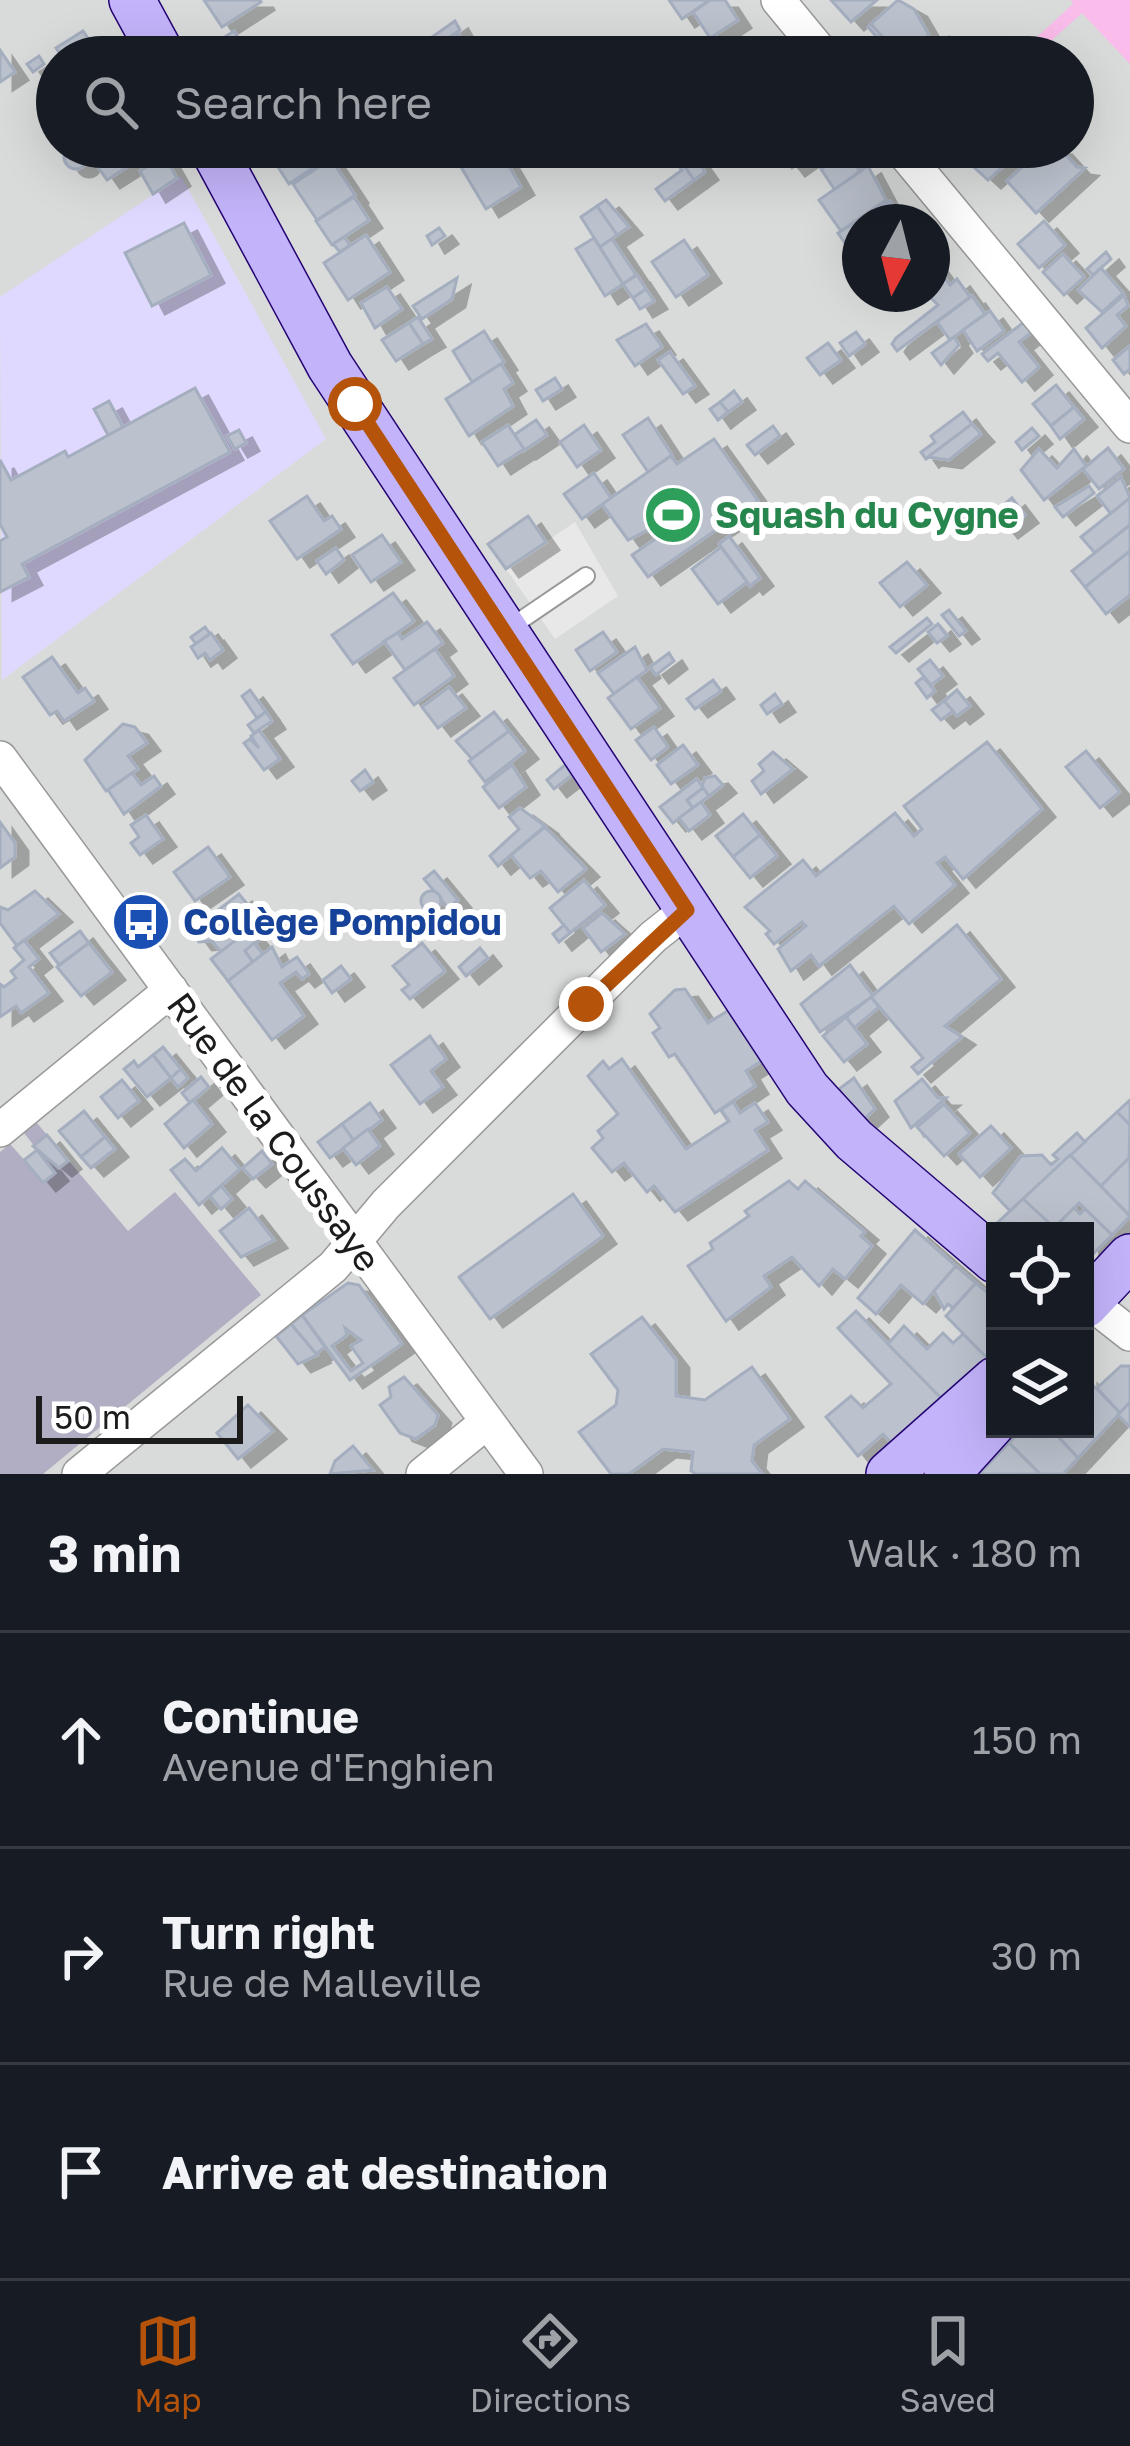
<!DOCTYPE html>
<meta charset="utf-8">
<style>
body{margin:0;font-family:"Golos Text",sans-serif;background:#20242c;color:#f1f3f6}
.controls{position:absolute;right:36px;bottom:36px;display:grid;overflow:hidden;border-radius:0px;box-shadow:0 12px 48px #0002}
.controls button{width:108px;height:108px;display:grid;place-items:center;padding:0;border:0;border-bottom:3px solid #363941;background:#171b24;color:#f1f3f6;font:60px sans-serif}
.compass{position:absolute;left:842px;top:204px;width:108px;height:108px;border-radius:50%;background:#171b24;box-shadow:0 12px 48px #0002;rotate:187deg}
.scale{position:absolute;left:36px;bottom:30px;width:207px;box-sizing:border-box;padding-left:12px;border:6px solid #1c1c1c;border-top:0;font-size:33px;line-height:42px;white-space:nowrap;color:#1c1c1c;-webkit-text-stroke:9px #fff;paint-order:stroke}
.stop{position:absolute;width:36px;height:36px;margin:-27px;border:9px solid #b45309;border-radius:50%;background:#fff}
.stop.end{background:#b45309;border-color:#fff;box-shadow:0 3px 12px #0008}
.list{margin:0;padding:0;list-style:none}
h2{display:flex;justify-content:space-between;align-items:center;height:156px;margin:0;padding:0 48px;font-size:51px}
h2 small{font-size:39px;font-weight:400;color:#9ea1a6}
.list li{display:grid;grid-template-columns:78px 1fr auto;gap:36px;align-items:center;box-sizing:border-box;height:216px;padding:0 48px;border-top:3px solid #363941}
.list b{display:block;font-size:45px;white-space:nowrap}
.list p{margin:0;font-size:39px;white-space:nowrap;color:#9ea1a6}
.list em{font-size:39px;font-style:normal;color:#9ea1a6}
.icon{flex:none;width:66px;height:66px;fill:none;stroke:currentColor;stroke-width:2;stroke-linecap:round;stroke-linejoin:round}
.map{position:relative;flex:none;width:1130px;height:1474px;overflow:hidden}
.search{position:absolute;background:#171b24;box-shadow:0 12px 48px #0002;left:36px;right:36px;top:36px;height:132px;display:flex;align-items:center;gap:30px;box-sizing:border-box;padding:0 42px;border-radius:66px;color:#9ea1a6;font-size:45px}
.sheet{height:804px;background:#171b24}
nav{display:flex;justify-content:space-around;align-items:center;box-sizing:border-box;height:168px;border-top:3px solid #363941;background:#171b24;font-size:33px;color:#9ea1a6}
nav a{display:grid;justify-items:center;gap:6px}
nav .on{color:#b45309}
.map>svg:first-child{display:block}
.residential{fill:#d9dada;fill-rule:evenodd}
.education{fill:#e0d9ff}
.construction{fill:#b1adc2}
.park{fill:#fabcea}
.parking{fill:#e8e8e8}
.building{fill:#bbc2cd;stroke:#a4aebf;stroke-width:3;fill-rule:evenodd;filter:url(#shadow)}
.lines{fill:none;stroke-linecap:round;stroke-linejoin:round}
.service-casing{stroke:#999;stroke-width:20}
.minor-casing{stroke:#999;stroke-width:36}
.secondary-casing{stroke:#240472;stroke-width:48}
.service{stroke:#fff;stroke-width:16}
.minor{stroke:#fff;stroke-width:33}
.secondary{stroke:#c3b3fa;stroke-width:45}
.route{stroke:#b45309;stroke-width:15}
.labels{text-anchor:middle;stroke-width:12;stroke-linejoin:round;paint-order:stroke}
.leisure-label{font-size:36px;font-weight:bold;fill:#27864d;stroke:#fff;text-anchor:start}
.transit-label{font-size:36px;font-weight:bold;fill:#164399;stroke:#fff;text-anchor:start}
.street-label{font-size:36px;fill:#1c1c1c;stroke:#fff}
</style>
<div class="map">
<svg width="1130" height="1474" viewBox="0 0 1130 1474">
<defs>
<filter id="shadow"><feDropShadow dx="13" dy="8" stdDeviation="0" flood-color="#0004"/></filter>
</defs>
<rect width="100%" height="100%" fill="#e1e3ee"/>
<path class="residential" d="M0 0H1130V1474H0ZM57 57H1073V147H57ZM860 222H932V294H860ZM995 1231H1085V1429H995Z"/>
<path class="education" d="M181 176 326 439 2 680 0 297Z"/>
<path class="construction" d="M37 1123 128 1231 175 1192 261 1295 43 1474H0V1152L10 1144 44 1182 55 1172 24 1133Z"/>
<path class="park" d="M1071 0H1130V64L1082 13 1033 57H1015L1073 4Z"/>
<path class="parking" d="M575 522 618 596 555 639 506 569Z"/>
<g class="building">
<path d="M204 0H260L261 2 222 27Z"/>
<path d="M669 0H710L682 19Z"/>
<path d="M710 0H725L738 20 710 38 693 12Z"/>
<path d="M831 0H877L851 22Z"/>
<path d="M898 0 914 9 929 35 904 57H895L871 24Z"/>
<path d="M455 21 460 30 438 45 432 37Z"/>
<path d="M871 24 893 49 890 52 868 27Z"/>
<path d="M83 31 97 51 88 57H62L56 48Z"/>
<path d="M234 31 248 53 217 57 221 49 217 42Z"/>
<path d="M459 34 473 57H440L435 49Z"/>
<path d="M949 37 958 46 949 54 923 57Z"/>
<path d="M273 41 281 57H249Z"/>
<path d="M0 50 15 72 0 82Z"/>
<path d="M39 56 44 64 33 72 27 64Z"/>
<circle cx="76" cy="157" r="12"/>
<path d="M84 147H129L138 160 107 180Z"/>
<path d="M289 147H310L320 163 289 184 272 158Z"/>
<path d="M481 147H498L521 187 486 209 458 162Z"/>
<path d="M777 147H803L786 160Z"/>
<path d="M803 147H822L792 168 786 160Z"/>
<path d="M1014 147 1019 152 988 180 954 149Z"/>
<path d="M1044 147H1059L1077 167 1085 168 1036 213 1007 181Z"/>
<path d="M689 149 705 172 694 180 678 157Z"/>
<path d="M847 152 860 172 835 190 821 169Z"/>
<path d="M164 155 177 178 153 194 140 171Z"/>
<path d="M678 157 694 180 665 201 656 189 682 170 674 160Z"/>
<path d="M331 159 355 195 317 220 293 184Z"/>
<path d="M868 166 886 200 841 231 819 200Z"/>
<path d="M354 197 369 220 332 245 316 221Z"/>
<path d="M606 200 629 227 617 235 597 206Z"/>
<path d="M890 201 905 222H860V242L849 249 838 233Z"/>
<path d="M597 206 617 235 600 247 581 217Z"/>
<path d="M1044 221 1065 245 1039 268 1018 244Z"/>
<path d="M184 223 211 275 152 306 125 253Z"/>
<path d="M439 228 445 236 432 245 427 236Z"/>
<path d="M366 235 390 272 348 300 324 263Z"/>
<path d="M344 237 350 245 340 252 333 244Z"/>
<path d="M594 238 623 284 605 296 576 249Z"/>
<path d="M612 239 636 275 623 284 600 247Z"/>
<path d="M684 240 708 275 676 297 652 262Z"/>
<path d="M1106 252 1111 259 1093 275 1087 269Z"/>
<path d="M1063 254 1084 277 1064 295 1043 272Z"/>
<path d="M936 266 950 285 957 279 970 297 897 351 892 344 896 338 938 305 927 294H932Z"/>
<path d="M1101 268 1123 293 1102 312 1078 290Z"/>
<path d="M637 275 646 289 633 298 623 284Z"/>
<path d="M457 278 452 299 422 319 413 306Z"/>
<path d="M387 287 402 309 375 328 361 303Z"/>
<path d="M646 289 654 301 640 309 633 298Z"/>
<path d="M1124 295 1128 306 1117 315 1126 326 1102 348 1086 328Z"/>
<path d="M972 296 985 314 950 340 937 322Z"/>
<path d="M990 311 1004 331 977 351 963 330Z"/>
<path d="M418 317 432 339 423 344 409 323Z"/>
<path d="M1024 322 1032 332 1019 342 1039 367 1022 382 998 353 988 361 982 354Z"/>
<path d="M409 323 423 344 396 361 382 340Z"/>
<path d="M646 324 662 347 635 366 617 340Z"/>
<path d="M484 331 504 362 472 382 453 351Z"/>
<path d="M856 332 865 344 849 356 840 343Z"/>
<path d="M954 337 959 345 941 365 932 353Z"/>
<path d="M828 343 841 360 820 375 807 358Z"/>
<path d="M1130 346V369L1124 374 1113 360Z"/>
<path d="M670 352 695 386 683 394 658 360Z"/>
<path d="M501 364 513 383 504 389 513 406 469 436 446 399Z"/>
<path d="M555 378 562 389 543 401 536 390Z"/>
<path d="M1056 385 1074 407 1051 426 1033 404Z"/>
<path d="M195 388 230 452 22 564 29 577 0 592V541L7 537 0 524V460L11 480 65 451 68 457Z"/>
<path d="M734 391 742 402 728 412 720 402Z"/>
<path d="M109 401 123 427 108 435 94 409Z"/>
<path d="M720 402 728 412 718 420 710 409Z"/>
<path d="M1074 407 1084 419 1060 439 1051 426Z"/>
<path d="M963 412 972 424 926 459 921 452 935 442 931 436Z"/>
<path d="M648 418 672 455 648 472 623 435Z"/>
<path d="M536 420 547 435 523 451 514 435Z"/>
<path d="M972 424 981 434 949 460 928 457Z"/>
<path d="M508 425 524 449 498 466 482 442Z"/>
<path d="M584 425 601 450 577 467 560 442Z"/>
<path d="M773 426 780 436 755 455 747 445Z"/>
<path d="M1032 428 1039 436 1022 450 1016 442Z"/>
<path d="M239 430 246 443 235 449 227 436Z"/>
<path d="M714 439 758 501 648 577 632 555 661 535 656 526 628 540 602 504 671 456 677 464Z"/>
<path d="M1108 448 1124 469 1099 489 1083 469Z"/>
<path d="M1039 449 1057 468 1074 449 1086 466 1044 500 1021 470Z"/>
<path d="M594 473 611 498 582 519 564 494Z"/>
<path d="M1121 477 1130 498 1111 514 1097 496Z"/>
<path d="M1089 486 1094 493 1063 517 1055 507Z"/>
<path d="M307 496 324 521 332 516 341 529 297 559 270 521Z"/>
<path d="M1012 498 1025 515 1005 530 992 514Z"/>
<path d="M1130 498V525L1095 553 1081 537Z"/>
<path d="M528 516 546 542 506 569 488 544Z"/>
<path d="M1130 525V551L1085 587 1072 571Z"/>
<path d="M382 535 401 562 371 582 352 555Z"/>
<path d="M729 536 760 578 750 586 719 544Z"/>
<path d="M721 547 747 582 718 604 692 569Z"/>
<path d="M336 548 344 560 326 574 317 561Z"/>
<path d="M1130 551V595L1106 614 1085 587Z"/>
<path d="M907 562 927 585 900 607 880 583Z"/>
<path d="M393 593 414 621 353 664 332 635Z"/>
<path d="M949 610 966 631 959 636 942 615Z"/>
<path d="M927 618 932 624 896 653 890 647Z"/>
<path d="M427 622 443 643 405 670 384 641 398 633 402 639Z"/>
<path d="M938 624 947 636 937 643 928 632Z"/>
<path d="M205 627 210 634 196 644 191 637Z"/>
<path d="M603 632 617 652 590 671 576 650Z"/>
<path d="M211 633 223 650 210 660 205 653 198 658 191 647Z"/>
<path d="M635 647 647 670 614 694 598 673Z"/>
<path d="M435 649 454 676 414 705 394 678Z"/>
<path d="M669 653 674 661 656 675 650 667Z"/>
<path d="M52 657 78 693 85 688 94 701 64 721 57 711 50 715 23 677Z"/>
<path d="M930 660 943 676 931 685 918 669Z"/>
<path d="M637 677 660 708 631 729 608 698Z"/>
<path d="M923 677 935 691 927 698 916 683Z"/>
<path d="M713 680 721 691 695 709 687 699Z"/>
<path d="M449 687 466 708 438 728 422 707Z"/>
<path d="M250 690 266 712 257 718 242 696Z"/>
<path d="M957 690 970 706 957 716 944 701Z"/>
<path d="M775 694 782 704 767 714 761 705Z"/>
<path d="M944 701 953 711 941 720 932 710Z"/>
<path d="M266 712 272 721 254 733 248 725Z"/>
<path d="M494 712 509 731 472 759 456 741Z"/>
<path d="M123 724 135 727 147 743 128 756 138 769 106 791 85 760Z"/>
<path d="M654 727 668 747 651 760 636 740Z"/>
<path d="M259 730 280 759 264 770 244 743 250 739 259 748 251 736Z"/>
<path d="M509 731 525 751 485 782 469 761Z"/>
<path d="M987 742 1042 809 963 879 945 857 937 863 955 885 909 924 894 906 819 966 811 955 791 971 778 949 806 926 802 922 774 944 766 934 770 931 745 907 803 860 816 876 895 813 914 836 922 829 904 806Z"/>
<path d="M683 745 698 765 671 784 657 765Z"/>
<path d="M1086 751 1120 792 1100 808 1066 767Z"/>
<path d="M773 752 793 769 761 794 752 781 764 771 759 764Z"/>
<path d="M512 765 526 787 499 808 483 787Z"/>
<path d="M565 765 572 775 554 789 547 780Z"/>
<path d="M365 770 373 782 360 791 352 781Z"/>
<path d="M132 773 141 785 154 776 161 786 124 814 108 790Z"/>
<path d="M715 776 723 785 709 796 703 788 687 800 693 808 673 823 660 807 697 779 702 786 705 778Z"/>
<path d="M703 788 709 796 693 808 687 800Z"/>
<path d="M701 802 710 815 689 831 679 818Z"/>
<path d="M520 808 545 826 498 866 490 856 519 829 509 817Z"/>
<path d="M743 814 760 835 733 857 716 836Z"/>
<path d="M146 815 163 839 140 855 131 843 139 837 131 825Z"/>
<path d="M0 822 15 843V857L0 868Z"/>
<path d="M545 827 586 869 558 892 541 871 530 878 511 855Z"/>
<path d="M760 835 777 856 750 878 733 857Z"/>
<path d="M208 847 230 877 195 901 174 872Z"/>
<path d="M434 871 458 900 448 908 424 879Z"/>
<path d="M584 880 605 905 570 933 550 908Z"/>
<path d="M35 891 59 914 17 946 0 923V907L8 910Z"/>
<circle cx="431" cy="901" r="10"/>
<path d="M239 894 261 921 221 952 212 941 199 942 191 931Z"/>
<path d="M602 913 625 934 601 952 583 928Z"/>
<path d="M564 925 570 933 559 942 553 934Z"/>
<path d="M957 925 1001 979 945 1026 962 1037 918 1074 912 1067 923 1058 871 997Z"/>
<path d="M249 930 258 941 245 951 253 962 228 981 211 959Z"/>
<path d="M80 931 89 943 59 965 50 953Z"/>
<path d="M24 940 39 959 29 967 49 993 21 1013 16 1006 0 1017V984L4 987 16 978 11 971 24 960 14 948Z"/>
<path d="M89 943 112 972 81 996 57 967Z"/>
<path d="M254 943 263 954 253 962 245 951Z"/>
<path d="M422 943 445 971 410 999 402 990 409 985 393 966Z"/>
<path d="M272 947 282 967 297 957 309 974 302 979 296 972 280 983 304 1016 272 1040 228 981Z"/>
<path d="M480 948 488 958 466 976 459 967Z"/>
<path d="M850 965 873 996 820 1032 801 1004Z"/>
<path d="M341 966 351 979 332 993 323 980Z"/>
<path d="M685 989 708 1023 729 1010 763 1060 746 1071 755 1086 715 1113 675 1054 669 1057 653 1033 660 1028 650 1014 675 990Z"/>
<path d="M871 997 879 1007 854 1028 846 1017Z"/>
<path d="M846 1017 867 1044 844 1062 823 1036Z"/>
<path d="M430 1036 446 1059 431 1071 443 1087 420 1104 391 1065Z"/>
<path d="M163 1047 181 1069 171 1078 153 1055Z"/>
<path d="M153 1055 171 1078 147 1097 124 1069 134 1061 138 1067Z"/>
<path d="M622 1059 686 1149 729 1121 721 1110 733 1102 740 1113 755 1103 768 1122 755 1130 768 1150 675 1212 654 1186 647 1192 624 1163 612 1172 592 1148 603 1138 598 1131 618 1114 588 1076 603 1061 609 1069Z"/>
<path d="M181 1069 188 1078 178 1087 171 1078Z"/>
<path d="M201 1077 209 1087 190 1103 182 1093Z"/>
<path d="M854 1078 875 1109 861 1122 839 1089Z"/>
<path d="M922 1079 938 1098H946L911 1128 895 1101Z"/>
<path d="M122 1080 139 1101 118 1118 101 1097Z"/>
<path d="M193 1100 212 1124 184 1148 165 1124Z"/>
<path d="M1130 1100V1123L1129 1124 1117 1112Z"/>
<path d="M370 1103 382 1120 354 1141 342 1124Z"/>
<path d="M944 1104 970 1133 944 1156 917 1127Z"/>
<path d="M84 1111 105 1137 81 1157 59 1131Z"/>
<path d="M1117 1112 1130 1125 1129 1158 1101 1186 1070 1155Z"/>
<path d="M342 1124 354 1141 330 1158 318 1142Z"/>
<path d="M991 1126 1011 1148 980 1177 959 1154Z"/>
<path d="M368 1129 380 1146 356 1165 343 1148Z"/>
<path d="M1077 1133 1085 1142 1010 1211 993 1193 1021 1156 1042 1155 1051 1165 1058 1159 1053 1155Z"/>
<path d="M47 1135 68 1161 59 1168 33 1146Z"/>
<path d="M105 1137 115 1149 91 1168 81 1157Z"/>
<path d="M222 1148 240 1169 199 1205 171 1170 185 1159 196 1171Z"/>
<path d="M37 1150 55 1173 43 1183 24 1160Z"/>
<path d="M262 1151 272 1164 253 1179 243 1168Z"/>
<path d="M1070 1155 1130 1216 1112 1235 1079 1203 1054 1228 1023 1199Z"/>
<path d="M1130 1157V1216L1101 1186Z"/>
<path d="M789 1181 798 1189 805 1181 865 1232 861 1236 872 1246 845 1279 833 1269 819 1286 792 1257 764 1276 771 1287 726 1321 688 1266 713 1249 710 1243 749 1216 745 1211Z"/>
<path d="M221 1186 232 1199 221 1209 210 1196Z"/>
<path d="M573 1194 603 1236 490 1319 459 1277Z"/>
<path d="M1023 1199 1058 1231H1001L995 1225Z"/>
<path d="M249 1208 274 1240 241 1257 220 1231Z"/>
<path d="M1074 1208 1080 1214 1085 1209 1112 1235 1088 1259 1085 1231 1054 1228Z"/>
<path d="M915 1230 956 1266 923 1304 901 1285 876 1314 858 1298Z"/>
<path d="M956 1266 976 1283 953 1308 948 1304 944 1309 934 1291Z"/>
<path d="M348 1283 359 1285 402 1344 350 1380 302 1315ZM345 1328 361 1340 351 1346 363 1363 351 1371 332 1346 347 1335Z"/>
<path d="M976 1283 995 1299V1352L988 1359 946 1316Z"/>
<path d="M856 1311 945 1402 894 1446 883 1434 858 1456 826 1417 851 1396 863 1408 891 1384 838 1328Z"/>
<path d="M302 1315 325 1347 316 1354 291 1324Z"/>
<path d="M642 1317 676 1360V1396L705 1400 752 1367 790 1419 754 1445 752 1461 762 1474H696L691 1471 693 1452 663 1449 629 1474H611L579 1432 616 1405 618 1390 591 1354Z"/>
<path d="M291 1324 317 1355 298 1364 276 1336Z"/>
<path d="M904 1326 927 1349 943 1333 953 1343 963 1334 988 1359 945 1402 888 1344Z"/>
<path d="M1121 1366H1130V1402L1120 1413 1097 1388Z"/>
<path d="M404 1377 438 1415 435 1425 416 1439 400 1433 380 1405 391 1397 389 1387Z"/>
<path d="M1085 1377 1120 1413 1078 1458 1051 1429H1085Z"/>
<path d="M1130 1402V1427L1118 1415Z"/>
<path d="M248 1405 273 1431 238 1459 217 1433Z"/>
<path d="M1022 1429H1051L1078 1458 1063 1474H1040L1009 1443Z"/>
<path d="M1009 1443 1040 1474H979Z"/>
<path d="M353 1446 373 1470 330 1474 335 1461Z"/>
</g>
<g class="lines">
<defs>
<path id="service" d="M508 629 586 576"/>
<g id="minor">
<path d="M778 0 825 57"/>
<path d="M899 147 1130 426"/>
<path d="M0 758 526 1474"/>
<path d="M0 1130 171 990"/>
<path d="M1088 1301 1130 1334"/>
<path d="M79 1474 333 1267 386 1204 653 937 687 910"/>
<path d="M423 1474 487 1422"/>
</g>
<g id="secondary">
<path d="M132 0 163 57"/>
<path d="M212 147 330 366 807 1089 854 1140 995 1260"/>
<path d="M1085 1305 1130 1257"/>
<path d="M889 1474 995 1380"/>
<path d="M947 1474 995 1421"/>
</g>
</defs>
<use href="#service" class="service-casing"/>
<use href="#minor" class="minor-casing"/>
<use href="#secondary" class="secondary-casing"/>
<use href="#service" class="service"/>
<use href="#minor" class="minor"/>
<use href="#secondary" class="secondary"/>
</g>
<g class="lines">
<path class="route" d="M355 404 687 910 586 1004"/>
</g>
<defs>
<symbol id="stadium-disc" viewBox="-11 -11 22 22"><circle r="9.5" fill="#2e9e5b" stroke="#fff"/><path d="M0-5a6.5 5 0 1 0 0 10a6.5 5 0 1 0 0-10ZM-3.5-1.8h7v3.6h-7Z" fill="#fff"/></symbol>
<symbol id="bus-disc" viewBox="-11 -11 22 22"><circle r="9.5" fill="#1a4fb4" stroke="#fff"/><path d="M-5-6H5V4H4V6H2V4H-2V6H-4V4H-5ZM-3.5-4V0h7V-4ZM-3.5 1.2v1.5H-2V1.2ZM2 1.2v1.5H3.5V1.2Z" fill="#fff"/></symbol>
</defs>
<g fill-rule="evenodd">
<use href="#stadium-disc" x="640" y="482" width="66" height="66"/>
<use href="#bus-disc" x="108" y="889" width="66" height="66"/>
</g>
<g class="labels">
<g class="leisure-label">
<text x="715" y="528">Squash du Cygne</text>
</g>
<g class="transit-label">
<text x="183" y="935">Collège Pompidou</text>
</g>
<g class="street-label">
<text transform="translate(274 1132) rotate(54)" y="13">Rue de la Coussaye</text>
</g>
</g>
</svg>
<div class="controls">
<button><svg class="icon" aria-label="locate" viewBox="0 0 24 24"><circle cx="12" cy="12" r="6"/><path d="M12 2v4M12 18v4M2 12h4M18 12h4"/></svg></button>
<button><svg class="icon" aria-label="layers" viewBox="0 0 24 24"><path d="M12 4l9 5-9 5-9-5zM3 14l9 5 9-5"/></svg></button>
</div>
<svg class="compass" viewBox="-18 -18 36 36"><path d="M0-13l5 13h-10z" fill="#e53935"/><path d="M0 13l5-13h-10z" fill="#9ea1a6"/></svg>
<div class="scale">50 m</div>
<div class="stop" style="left:355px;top:404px"></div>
<div class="stop end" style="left:586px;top:1004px"></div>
<div class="search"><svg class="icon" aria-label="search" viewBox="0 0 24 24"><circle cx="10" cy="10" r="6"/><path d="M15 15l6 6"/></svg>Search here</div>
</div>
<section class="sheet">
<h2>3 min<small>Walk · 180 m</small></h2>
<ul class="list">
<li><svg class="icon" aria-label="ahead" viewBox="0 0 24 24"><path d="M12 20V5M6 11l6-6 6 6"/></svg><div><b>Continue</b><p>Avenue d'Enghien</p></div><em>150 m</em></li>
<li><svg class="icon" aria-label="right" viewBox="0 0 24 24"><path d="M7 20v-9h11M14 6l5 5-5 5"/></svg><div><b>Turn right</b><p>Rue de Malleville</p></div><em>30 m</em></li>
<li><svg class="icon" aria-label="arrive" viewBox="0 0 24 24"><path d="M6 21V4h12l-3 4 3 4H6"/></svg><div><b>Arrive at destination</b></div></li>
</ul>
</section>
<nav>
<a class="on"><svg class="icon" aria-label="map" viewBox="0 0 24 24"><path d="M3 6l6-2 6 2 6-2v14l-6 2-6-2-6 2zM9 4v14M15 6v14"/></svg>Map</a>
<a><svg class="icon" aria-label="directions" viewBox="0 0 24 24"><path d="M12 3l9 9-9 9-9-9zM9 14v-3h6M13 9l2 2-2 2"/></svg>Directions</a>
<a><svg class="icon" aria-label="saved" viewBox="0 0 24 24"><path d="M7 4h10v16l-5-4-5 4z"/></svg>Saved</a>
</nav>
